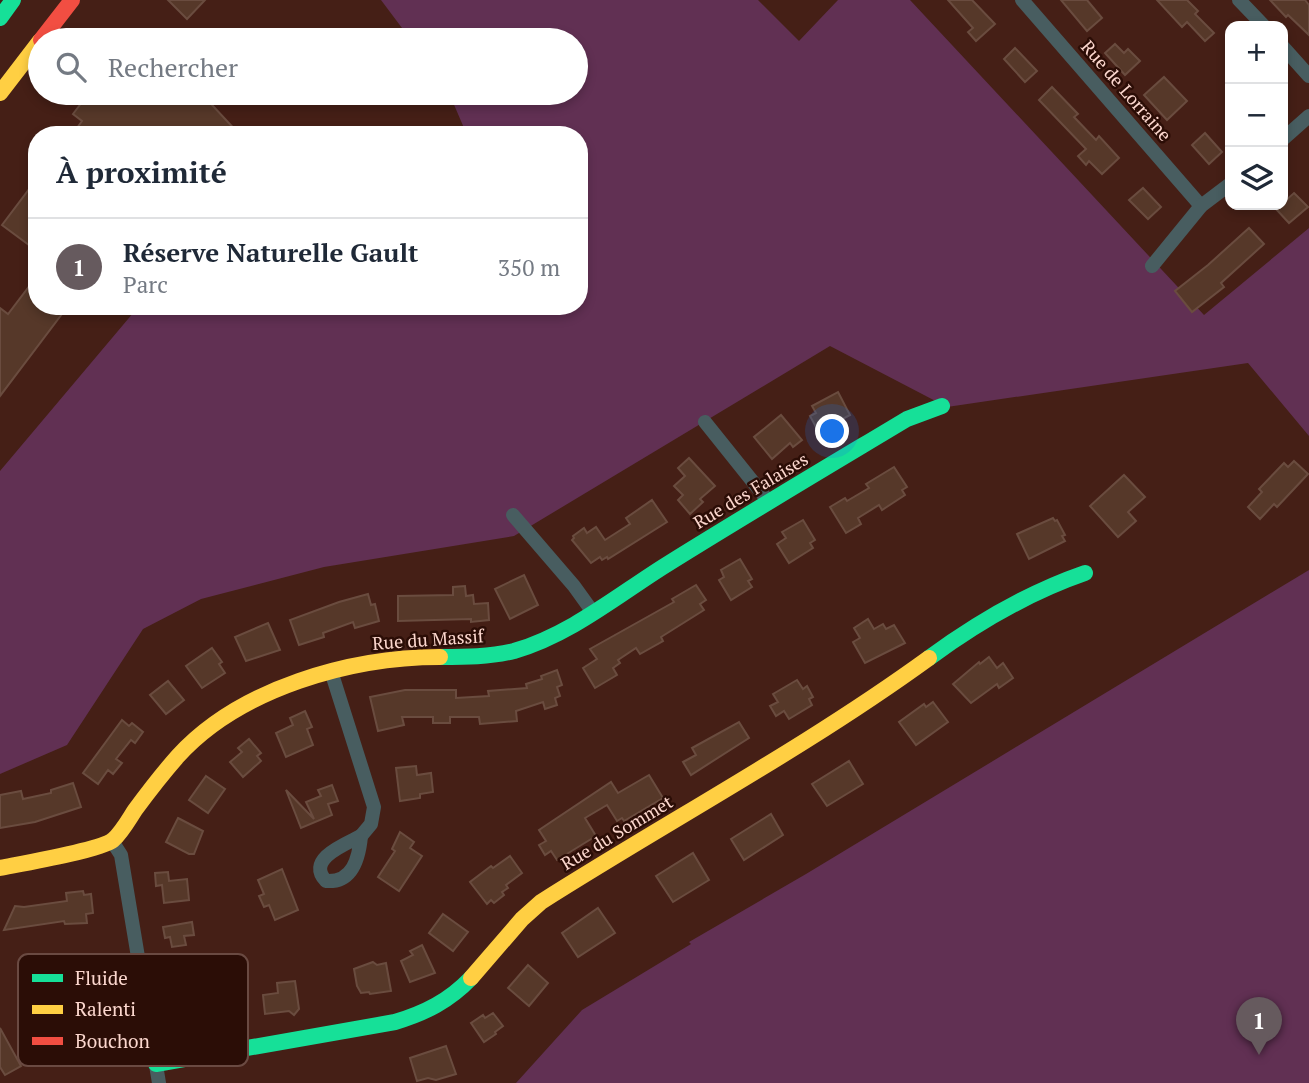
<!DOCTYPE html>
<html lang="fr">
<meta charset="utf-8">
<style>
body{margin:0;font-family:"PT Serif",serif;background:#f6f6f7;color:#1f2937}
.controls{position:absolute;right:21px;top:21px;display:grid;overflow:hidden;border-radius:14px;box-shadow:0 4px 10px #0003}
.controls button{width:63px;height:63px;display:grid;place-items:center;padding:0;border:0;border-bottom:2px solid #e0e1e3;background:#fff;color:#1f2937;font:35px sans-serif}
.you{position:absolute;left:833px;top:432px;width:24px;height:24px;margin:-18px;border:5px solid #fff;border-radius:50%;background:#1a73e8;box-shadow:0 0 0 10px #1a73e833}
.badge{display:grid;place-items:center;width:46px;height:46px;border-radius:50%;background:#665a5e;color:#fff;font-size:23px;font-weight:700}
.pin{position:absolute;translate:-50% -58px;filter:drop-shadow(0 2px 4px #0008)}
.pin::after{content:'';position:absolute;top:37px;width:24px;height:21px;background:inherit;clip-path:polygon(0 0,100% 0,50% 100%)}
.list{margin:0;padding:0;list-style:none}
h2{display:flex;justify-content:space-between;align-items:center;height:91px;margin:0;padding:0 28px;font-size:30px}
h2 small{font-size:23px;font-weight:400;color:#747a83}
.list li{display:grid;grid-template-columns:46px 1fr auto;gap:21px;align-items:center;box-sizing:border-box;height:98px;padding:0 28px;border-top:2px solid #e0e1e3}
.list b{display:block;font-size:26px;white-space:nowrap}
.list p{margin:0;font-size:23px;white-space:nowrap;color:#747a83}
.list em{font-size:23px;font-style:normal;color:#747a83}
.icon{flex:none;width:38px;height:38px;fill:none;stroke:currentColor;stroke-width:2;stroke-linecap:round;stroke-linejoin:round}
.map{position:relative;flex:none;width:1309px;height:1083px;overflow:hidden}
.search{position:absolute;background:#fff;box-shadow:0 4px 10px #0003;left:28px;top:28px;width:560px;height:77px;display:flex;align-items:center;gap:18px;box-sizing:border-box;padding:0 24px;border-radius:38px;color:#747a83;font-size:26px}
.panel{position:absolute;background:#fff;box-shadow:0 4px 10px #0003;left:28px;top:126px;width:560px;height:189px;border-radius:28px}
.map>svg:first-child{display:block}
.green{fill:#613053}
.building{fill:#563829;stroke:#6a4c3f;stroke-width:2}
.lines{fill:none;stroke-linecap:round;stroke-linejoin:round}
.street{stroke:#485d60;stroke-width:14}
.fast{stroke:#16e098;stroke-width:16}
.slow{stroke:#ffcf43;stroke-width:16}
.jam{stroke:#f24e42;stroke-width:16}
.labels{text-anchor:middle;stroke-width:5;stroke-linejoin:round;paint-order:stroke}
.street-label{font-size:18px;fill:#fcd7ce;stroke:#2b0d06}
.key{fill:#2b0d06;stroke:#6a4a42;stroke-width:2}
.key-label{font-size:19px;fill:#fcd7ce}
</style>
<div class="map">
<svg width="1309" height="1083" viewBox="0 0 1309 1083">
<rect width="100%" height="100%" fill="#451f16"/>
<g class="green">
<path d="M381 0H758L799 41 838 0H910L1204 315 1309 228V436L1248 363 947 407 830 346 514 536 324 567 201 599 143 629 67 745 0 774V471L139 306H579V135H467L449 93H576V40H411Z"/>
<path d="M1309 570V1083H516L582 1010 691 944 689 942 806 874Z"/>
</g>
<g class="building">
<path d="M168 0H205L187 19Z"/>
<path d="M948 0H972L995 24 976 41 968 32 973 28Z"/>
<path d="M1061 0H1087L1102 18 1087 31Z"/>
<path d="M1157 0H1187L1198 11 1195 14 1214 33 1205 41 1187 22 1182 27Z"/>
<path d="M1270 0H1305L1309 5V35L1288 15 1286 17Z"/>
<path d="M1115 44 1124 53 1128 49 1140 61 1125 75 1105 53Z"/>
<path d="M1015 48 1037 71 1025 82 1004 59Z"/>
<path d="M1164 77 1187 101 1167 120 1144 95Z"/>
<path d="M1052 87 1078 114 1074 117 1096 140 1099 136 1119 158 1102 174 1089 161 1086 165 1078 156 1086 149 1039 100Z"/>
<path d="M89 93H201L240 135H72L82 121 73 114Z"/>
<path d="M1205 133 1222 152 1209 164 1192 145Z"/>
<path d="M30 188 37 193V251L2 225Z"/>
<path d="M1143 188 1161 207 1148 219 1129 200Z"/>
<path d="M1294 193 1308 207 1289 223 1276 209Z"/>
<path d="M1249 228 1264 244 1221 283 1224 287 1192 312 1175 291 1208 265Z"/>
<path d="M37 276V306H68L0 396V308L8 314Z"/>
<path d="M838 392 850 415 824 429 823 426 817 429 810 416 816 413 812 406Z"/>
<path d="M781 415 802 440 793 447 790 443 772 459 754 437Z"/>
<path d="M689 458 715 486 700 499 703 502 690 514 678 500 683 495 674 486 685 476 678 468Z"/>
<path d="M1294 461 1308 474 1277 507 1274 504 1260 519 1248 507 1262 492 1259 489 1284 463 1288 467Z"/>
<path d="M894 467 907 487 902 490 905 495 882 510 879 505 858 518 861 524 846 533 830 507 845 498 847 501 869 488 866 484Z"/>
<path d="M1124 475 1145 497 1128 512 1136 521 1118 537 1090 506Z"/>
<path d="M652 500 667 522 608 559 607 557 602 560 600 557 591 563 572 540 574 538 573 536 584 528 587 533 596 527 605 540 630 524 626 518Z"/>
<path d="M1053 518 1055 521 1057 520 1065 535 1062 536 1065 541 1029 559 1017 534Z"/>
<path d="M803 520 815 540 810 543 813 548 789 563 777 544 786 538 782 532Z"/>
<path d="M740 559 752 579 748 581 752 587 731 600 719 580 724 577 721 570Z"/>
<path d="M524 575 538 605 510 619 495 589Z"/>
<path d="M696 585 706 600 700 604 704 610 661 637 663 641 640 654 636 648 618 660 620 663 613 668 617 675 595 688 583 668 597 659 590 649 674 602 672 599Z"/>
<path d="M465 586 466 596 473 595 474 604 488 603 489 620 471 622V619L398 621V596L453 595V587Z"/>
<path d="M368 594 371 605 375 604 379 621 355 628 353 622 323 633 324 637 299 645 290 620 339 602Z"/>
<path d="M868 619 874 629 883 624 886 629 894 625 905 643 865 663 853 642 860 638 854 628Z"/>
<path d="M268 623 280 650 246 661 235 637Z"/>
<path d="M212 648 222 662 219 664 225 673 202 688 186 666Z"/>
<path d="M989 657 997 668 1003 663 1013 678 999 688 997 684 971 703 953 684 979 662 980 664Z"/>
<path d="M557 670 562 685 557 687 560 696 555 698 557 705 545 709 543 702 516 711 517 721 480 724 479 717H450V723H433V717H402L404 725 378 731 370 697 405 690H456V698L489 696 488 691 527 688 526 684 542 679 541 676Z"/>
<path d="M797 680 803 689 807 686 813 697 809 699 812 705 789 719 784 711 776 716 770 706 778 702 773 694Z"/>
<path d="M168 681 184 700 166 714 150 695Z"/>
<path d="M933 702 948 722 916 745 899 722 924 704 926 707Z"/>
<path d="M305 711 312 727 307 729 313 745 286 757 276 733 293 725 290 718Z"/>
<path d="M122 720 129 726 132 723 143 732 135 743 131 740 116 759 122 763 113 774 108 770 98 784 83 773Z"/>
<path d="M739 722 749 738 691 775 683 762 696 755 692 748Z"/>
<path d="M249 739 261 753 257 756 261 761 243 777 230 762 242 752 238 748Z"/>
<path d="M849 761 863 784 827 806 812 784Z"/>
<path d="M416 766 417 775 431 773 433 792 420 794V798L400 801 396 768Z"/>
<path d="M649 775 663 798 624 821 622 818 617 821 607 805 585 818 596 836 557 860 551 851 545 855 539 845 546 841 539 830 611 782 618 793Z"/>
<path d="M206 776 225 789 208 813 189 800Z"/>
<path d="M73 783 81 807 35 822 0 828V795L21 791 23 799 51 793V790Z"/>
<path d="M332 785 338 801 328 804 332 815 301 828 286 790 314 819 306 802 321 796 318 790Z"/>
<path d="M771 814 783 835 744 860 731 839Z"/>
<path d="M178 818 203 831 194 854H189L166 842Z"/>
<path d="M400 832 414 842 410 848 422 856 399 891 378 877 395 851 392 849Z"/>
<path d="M693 853 709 880 673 902 656 876Z"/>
<path d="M510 856 522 873 506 885 508 888 502 892 504 895 494 903 491 900 487 904 470 882 491 866 493 868Z"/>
<path d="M282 869 298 910 275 920 269 905 264 907 259 896 264 894 258 880Z"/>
<path d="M168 872 169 881 187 879 189 900 164 903 162 885 156 886 155 873Z"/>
<path d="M83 891 84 895 91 894 93 913 86 914 87 923 65 924 64 921 4 930 15 906 24 907 67 901 66 893Z"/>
<path d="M598 908 615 933 578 957 562 933Z"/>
<path d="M443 914 468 932 453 951 429 933Z"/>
<path d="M192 922 194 935 184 936 186 945 172 947 170 937 165 938 163 927Z"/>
<path d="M422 945 435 973 410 982 401 961 413 955 410 951Z"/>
<path d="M373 962 377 965 386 963 391 991 370 994 369 992 361 993 357 986 354 969Z"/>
<path d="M528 965 548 983 529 1006 508 988Z"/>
<path d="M295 981 299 1009 294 1015 289 1011 265 1014 263 995 278 993 277 983Z"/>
<path d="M493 1013 503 1026 495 1032 496 1034 484 1042 471 1023 483 1015 485 1018Z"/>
<path d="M0 1028 21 1066 5 1075 0 1067Z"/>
<path d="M446 1046 456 1074 436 1080 428 1078 417 1081 410 1058Z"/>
</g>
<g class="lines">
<g class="street">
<path d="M1022 0 1201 206"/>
<path d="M1239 0 1264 26"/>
<path d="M1283 47 1309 76"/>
<path d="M1283 139 1309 116"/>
<path d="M1152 266 1201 206 1230 184"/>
<path d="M705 422 769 502"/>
<path d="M513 515 574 586 592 611"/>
<path d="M331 671 374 807 371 824 361 836"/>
<path d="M361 836C359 858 353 883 326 881 305 859 346 844 361 836Z"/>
<path d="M112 841 121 855 159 1083"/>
</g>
<g class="fast">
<path d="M0 18 13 0"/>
<path d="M440 657C465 657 490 657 514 651 570 635 618 595 666 565 746 515 827 467 907 419L942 406"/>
<path d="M929 658C978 622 1027 593 1085 573"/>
<path d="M156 1064 395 1022C425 1013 449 1001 471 978"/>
</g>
<g class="slow">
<path d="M0 93 40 41"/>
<path d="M0 868C20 864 101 850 113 840 122 832 129 819 135 810 149 791 163 773 178 756 240 688 351 657 440 657"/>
<path d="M471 978 522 919 541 902C670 820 805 748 929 658"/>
</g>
<path class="jam" d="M41 40 72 0"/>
</g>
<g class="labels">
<g class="street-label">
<text transform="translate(1126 91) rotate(49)" y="6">Rue de Lorraine</text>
<text transform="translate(751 491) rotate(-31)" y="6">Rue des Falaises</text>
<text transform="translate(428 640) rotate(-4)" y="6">Rue du Massif</text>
<text transform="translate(617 833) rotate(-31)" y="6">Rue du Sommet</text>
</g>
</g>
<rect x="18" y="954" width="230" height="112" rx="10" class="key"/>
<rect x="32" y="974" width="31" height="8" fill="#16e098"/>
<rect x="32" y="1005" width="31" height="9" fill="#ffcf43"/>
<rect x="32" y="1037" width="31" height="8" fill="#f24e42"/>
<g class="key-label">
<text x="75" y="985">Fluide</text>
<text x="75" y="1016">Ralenti</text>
<text x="75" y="1048">Bouchon</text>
</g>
</svg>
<div class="controls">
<button>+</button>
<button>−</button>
<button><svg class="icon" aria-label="layers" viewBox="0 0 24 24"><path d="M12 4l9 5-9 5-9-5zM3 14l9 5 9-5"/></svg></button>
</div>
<div class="you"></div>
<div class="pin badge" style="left:1259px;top:1055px">1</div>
<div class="search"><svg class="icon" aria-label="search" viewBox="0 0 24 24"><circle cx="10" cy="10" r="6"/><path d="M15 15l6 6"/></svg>Rechercher</div>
<section class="panel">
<h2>À proximité<small></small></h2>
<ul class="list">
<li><span class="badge">1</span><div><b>Réserve Naturelle Gault</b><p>Parc</p></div><em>350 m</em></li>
</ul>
</section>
</div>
